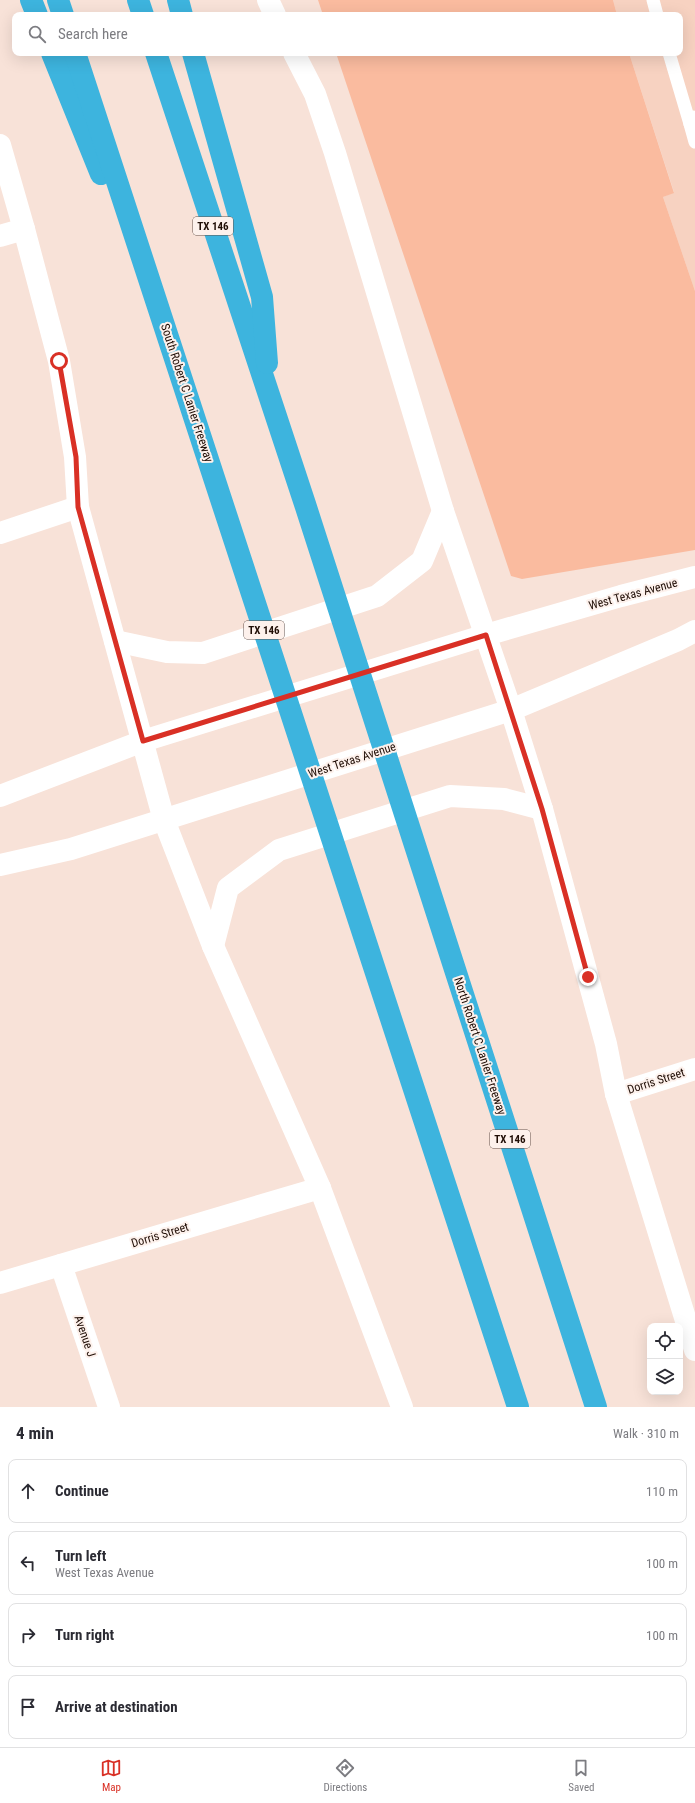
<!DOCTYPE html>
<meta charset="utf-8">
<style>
body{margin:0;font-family:"Roboto Condensed",sans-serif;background:#f2f2f3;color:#2b2b33}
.controls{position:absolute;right:12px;bottom:12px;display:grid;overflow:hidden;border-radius:8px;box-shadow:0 4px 16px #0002}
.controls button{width:36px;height:36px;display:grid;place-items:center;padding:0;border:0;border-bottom:1px solid #e1e1e2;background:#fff;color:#2b2b33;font:20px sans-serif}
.stop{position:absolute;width:12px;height:12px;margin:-9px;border:3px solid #d93025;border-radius:50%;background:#fff}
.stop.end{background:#d93025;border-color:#fff;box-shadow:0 1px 4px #0008}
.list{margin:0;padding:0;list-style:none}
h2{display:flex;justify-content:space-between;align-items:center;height:52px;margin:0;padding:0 16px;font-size:17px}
h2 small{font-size:13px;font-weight:400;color:#7c7c81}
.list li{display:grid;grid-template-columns:26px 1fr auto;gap:12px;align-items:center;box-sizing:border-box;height:64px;margin:0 8px 8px;padding:0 8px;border:1px solid #e1e1e2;border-radius:8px}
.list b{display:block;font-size:15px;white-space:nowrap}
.list p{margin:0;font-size:13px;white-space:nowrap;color:#7c7c81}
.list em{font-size:13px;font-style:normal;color:#7c7c81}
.icon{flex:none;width:22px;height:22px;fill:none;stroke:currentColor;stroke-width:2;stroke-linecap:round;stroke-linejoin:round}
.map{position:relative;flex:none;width:695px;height:1407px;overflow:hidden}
.search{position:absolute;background:#fff;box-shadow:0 4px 16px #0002;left:12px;right:12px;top:12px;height:44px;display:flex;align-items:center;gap:10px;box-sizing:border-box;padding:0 14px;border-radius:8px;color:#7c7c81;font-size:15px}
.sheet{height:340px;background:#fff}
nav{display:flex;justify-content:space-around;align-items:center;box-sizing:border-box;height:56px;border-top:1px solid #e1e1e2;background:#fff;font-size:11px;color:#7c7c81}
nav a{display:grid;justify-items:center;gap:2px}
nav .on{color:#d93025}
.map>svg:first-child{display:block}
.built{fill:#f7d2c1}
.green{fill:#fabb9f}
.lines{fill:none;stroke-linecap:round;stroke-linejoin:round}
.service{stroke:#fff;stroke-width:13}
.minor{stroke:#fff;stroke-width:22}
.tertiary{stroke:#fff;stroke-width:22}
.secondary{stroke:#fff;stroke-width:22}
.motorway{stroke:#3db4de;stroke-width:22}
.route{stroke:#d93025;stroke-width:5}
.labels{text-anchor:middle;stroke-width:4;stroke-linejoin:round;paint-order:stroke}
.shield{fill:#fdf1ec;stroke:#62514a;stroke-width:1}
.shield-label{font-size:11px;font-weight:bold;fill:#1f0d05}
.street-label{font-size:12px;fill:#1f0d05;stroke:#fdf1ec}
</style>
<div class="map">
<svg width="695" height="1407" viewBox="0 0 695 1407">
<rect width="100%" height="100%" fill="#f8e2d8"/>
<path class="built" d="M613 0H695V291L663 197 674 192 629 53H680V15H617Z"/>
<g class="green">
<path d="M318 0H613L617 15H323Z"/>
<path d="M336 53H629L674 193 663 197 695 291V550L522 579 511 576Z"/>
</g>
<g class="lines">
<g class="service">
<path d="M653 0 657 15"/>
<path d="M669 53 690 124"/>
<path d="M693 117 690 124 695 142"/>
</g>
<g class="minor">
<path d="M0 236 24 229"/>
<path d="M0 533 78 507"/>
<path d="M616 1094 695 1069"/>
<path d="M61 1265 109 1407"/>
<path d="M0 1283 320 1188"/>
</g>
<g class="tertiary">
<path d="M0 796 143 741 486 635 621 596 695 577"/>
<path d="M0 865 71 849 511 710 678 640 695 631"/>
</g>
<g class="secondary">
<path d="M268 0 275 15"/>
<path d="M294 53 315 94 335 153 443 511 511 710 542 809 606 1044 616 1094 695 1350"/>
<path d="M0 145 24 229 59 361 75 457 78 507 164 820 213 946 320 1188 402 1407"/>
<path d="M115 641 167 652 203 653 377 596 422 561 443 511"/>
<path d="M213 946 228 888 279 850 450 796 504 799 542 809"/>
</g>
<g class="motorway">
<path d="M31 0 37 15"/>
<path d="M58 0 63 15"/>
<path d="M138 0 143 15"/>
<path d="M178 0 182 15"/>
<path d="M52 53 101 174"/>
<path d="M75 53 518 1407"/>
<path d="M156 53 305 504 596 1407"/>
<path d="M193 53 262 297 267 363"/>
</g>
</g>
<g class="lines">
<path class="route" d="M59 361 76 457 78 507 143 741 486 635 542 809 588 977"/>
</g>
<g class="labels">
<g class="shield">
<rect x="193" y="217" width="40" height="18" rx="3"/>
<rect x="244" y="621" width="40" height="18" rx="3"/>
<rect x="490" y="1130" width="40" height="18" rx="3"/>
</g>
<g class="shield-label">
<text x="213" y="230">TX 146</text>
<text x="264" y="634">TX 146</text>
<text x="510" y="1143">TX 146</text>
</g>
<g class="street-label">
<text transform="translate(187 393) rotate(72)" y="4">South Robert C Lanier Freeway</text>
<text transform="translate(633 594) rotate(-15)" y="4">West Texas Avenue</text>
<text transform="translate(352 760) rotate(-18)" y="4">West Texas Avenue</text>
<text transform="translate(480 1046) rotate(72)" y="4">North Robert C Lanier Freeway</text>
<text transform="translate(656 1081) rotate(-18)" y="4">Dorris Street</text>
<text transform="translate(160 1235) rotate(-17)" y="4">Dorris Street</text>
<text transform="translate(85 1336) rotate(71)" y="4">Avenue J</text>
</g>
</g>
</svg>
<div class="controls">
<button><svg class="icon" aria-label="locate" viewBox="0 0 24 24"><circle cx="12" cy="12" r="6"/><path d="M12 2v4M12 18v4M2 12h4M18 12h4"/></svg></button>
<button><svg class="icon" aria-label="layers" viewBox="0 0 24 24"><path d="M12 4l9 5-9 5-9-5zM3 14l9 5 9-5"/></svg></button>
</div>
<div class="stop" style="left:59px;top:361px"></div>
<div class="stop end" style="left:588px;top:977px"></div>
<div class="search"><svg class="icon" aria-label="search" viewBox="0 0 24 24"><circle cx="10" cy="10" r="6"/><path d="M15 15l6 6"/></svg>Search here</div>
</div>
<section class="sheet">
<h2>4 min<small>Walk · 310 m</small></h2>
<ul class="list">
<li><svg class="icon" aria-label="ahead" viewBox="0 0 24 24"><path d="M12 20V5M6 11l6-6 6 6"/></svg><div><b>Continue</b></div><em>110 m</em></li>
<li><svg class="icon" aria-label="left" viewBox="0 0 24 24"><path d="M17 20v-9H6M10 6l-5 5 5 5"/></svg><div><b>Turn left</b><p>West Texas Avenue</p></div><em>100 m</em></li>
<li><svg class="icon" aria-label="right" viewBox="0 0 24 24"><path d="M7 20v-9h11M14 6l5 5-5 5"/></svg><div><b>Turn right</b></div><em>100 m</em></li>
<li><svg class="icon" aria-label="arrive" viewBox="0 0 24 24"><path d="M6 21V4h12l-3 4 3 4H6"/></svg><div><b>Arrive at destination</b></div></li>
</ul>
</section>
<nav>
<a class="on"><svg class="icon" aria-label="map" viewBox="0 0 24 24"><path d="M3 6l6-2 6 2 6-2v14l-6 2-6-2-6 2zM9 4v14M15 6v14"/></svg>Map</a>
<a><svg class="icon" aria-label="directions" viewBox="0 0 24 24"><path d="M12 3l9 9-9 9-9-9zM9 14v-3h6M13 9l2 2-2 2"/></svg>Directions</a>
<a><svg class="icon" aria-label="saved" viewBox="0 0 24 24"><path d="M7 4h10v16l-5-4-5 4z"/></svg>Saved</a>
</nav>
